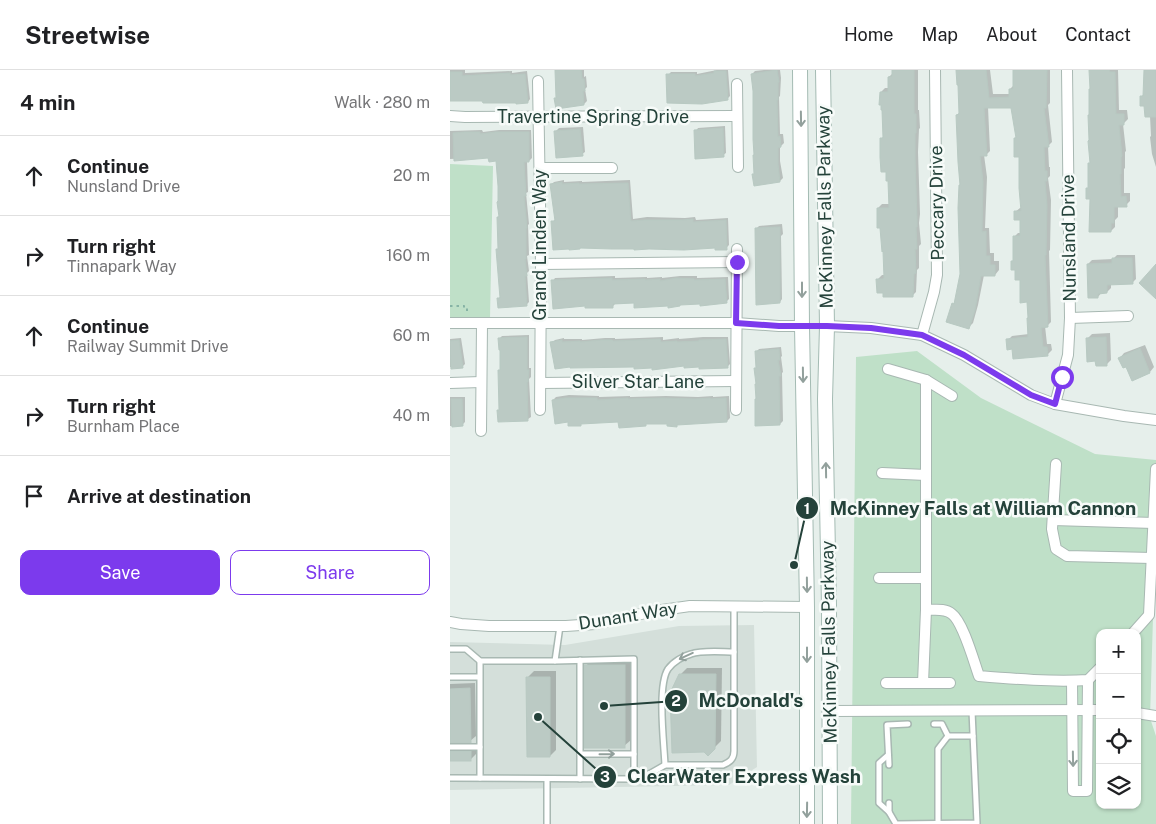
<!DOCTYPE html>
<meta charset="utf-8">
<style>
body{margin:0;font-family:"Public Sans",sans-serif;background:#f2f2f2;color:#202124}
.controls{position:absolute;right:15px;bottom:15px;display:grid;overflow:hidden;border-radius:10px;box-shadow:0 1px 4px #0004}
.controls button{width:45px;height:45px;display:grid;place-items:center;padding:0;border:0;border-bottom:1px solid #e0e0e0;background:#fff;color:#202124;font:25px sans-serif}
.stop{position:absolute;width:15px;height:15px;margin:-11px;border:4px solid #7c3aed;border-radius:50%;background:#fff}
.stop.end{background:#7c3aed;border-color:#fff;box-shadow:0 1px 5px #0008}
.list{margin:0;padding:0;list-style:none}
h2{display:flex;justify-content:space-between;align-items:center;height:65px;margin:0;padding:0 20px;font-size:21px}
h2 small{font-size:16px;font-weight:400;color:#757577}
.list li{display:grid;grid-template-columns:32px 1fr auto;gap:15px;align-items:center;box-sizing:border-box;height:80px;padding:0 20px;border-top:1px solid #e0e0e0}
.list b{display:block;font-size:19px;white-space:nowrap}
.list p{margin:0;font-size:16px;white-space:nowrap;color:#757577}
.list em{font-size:16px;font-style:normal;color:#757577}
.actions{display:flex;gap:10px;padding:15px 20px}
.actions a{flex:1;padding:11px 0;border:1px solid #7c3aed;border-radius:10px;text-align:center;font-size:18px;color:#7c3aed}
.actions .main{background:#7c3aed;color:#fff}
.icon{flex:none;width:28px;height:28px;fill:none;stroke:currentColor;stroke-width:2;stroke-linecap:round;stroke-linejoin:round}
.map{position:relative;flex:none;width:706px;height:754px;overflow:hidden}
header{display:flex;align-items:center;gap:30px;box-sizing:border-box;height:70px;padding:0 25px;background:#fff;border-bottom:1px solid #e0e0e0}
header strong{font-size:24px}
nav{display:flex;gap:28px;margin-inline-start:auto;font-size:18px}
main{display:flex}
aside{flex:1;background:#fff}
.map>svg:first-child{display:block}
.built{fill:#d4dfda}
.green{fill:#bfe0c8;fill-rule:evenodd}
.shadow{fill:#0003}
.building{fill:#bbcac4;stroke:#b8c9c2}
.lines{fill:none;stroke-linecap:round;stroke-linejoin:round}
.lane-casing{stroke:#a8b8b2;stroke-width:8}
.street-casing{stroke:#a8b8b2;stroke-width:12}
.secondary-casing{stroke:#a4bbb3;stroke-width:16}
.path{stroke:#86b3a5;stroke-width:2;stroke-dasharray:2.5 4;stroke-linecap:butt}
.lane{stroke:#fff;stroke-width:5}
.street{stroke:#fff;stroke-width:10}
.secondary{stroke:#fff;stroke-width:14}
.oneway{stroke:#92a09c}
.route{stroke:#7c3aed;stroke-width:6}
.labels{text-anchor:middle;stroke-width:5;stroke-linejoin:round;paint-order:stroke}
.street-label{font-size:18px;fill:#24423a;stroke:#f7fbf9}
.leader{fill:none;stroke:#24423a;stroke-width:2}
.callout-dot{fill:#24423a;stroke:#f7fbf9;stroke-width:2}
.mark-label{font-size:15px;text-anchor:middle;font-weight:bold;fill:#fff}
.callout-label{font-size:19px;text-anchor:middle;font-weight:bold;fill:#24423a;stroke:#f7fbf9;stroke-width:5;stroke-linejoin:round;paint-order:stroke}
</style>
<header>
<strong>Streetwise</strong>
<nav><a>Home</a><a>Map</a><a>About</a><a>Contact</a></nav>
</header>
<main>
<aside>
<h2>4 min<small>Walk · 280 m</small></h2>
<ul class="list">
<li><svg class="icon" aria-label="ahead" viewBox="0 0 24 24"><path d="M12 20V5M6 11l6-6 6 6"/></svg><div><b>Continue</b><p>Nunsland Drive</p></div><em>20 m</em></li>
<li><svg class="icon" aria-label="right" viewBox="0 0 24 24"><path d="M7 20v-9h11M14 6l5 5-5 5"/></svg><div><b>Turn right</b><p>Tinnapark Way</p></div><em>160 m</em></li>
<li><svg class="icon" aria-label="ahead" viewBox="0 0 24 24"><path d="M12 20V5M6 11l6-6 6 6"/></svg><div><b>Continue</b><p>Railway Summit Drive</p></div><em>60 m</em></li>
<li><svg class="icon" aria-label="right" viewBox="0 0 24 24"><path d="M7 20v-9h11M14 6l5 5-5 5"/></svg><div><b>Turn right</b><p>Burnham Place</p></div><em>40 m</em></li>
<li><svg class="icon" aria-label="arrive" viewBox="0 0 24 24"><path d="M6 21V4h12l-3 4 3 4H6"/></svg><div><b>Arrive at destination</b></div></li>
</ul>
<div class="actions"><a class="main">Save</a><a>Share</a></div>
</aside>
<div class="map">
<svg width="706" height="754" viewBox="0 0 706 754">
<rect width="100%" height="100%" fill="#e6efeb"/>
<path class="built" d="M304 555 307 697 279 715 0 720V572L115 575 229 556Z"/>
<g class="green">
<path d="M0 94 43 96 40 248H0Z"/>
<path d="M467 281 531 328 645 384 706 390V447L700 648 706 666V754H401L406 287ZM650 563H687V735H650Z"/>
</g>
<g class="shadow">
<path d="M0 0H15V3L62 1V3L77 1 80 29 78 32 0 28Z"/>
<path d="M106 0H134V7L136 6 137 17 135 19 137 31 134 34 107 27Z"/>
<path d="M267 0H278L280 26 277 29 218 5 221 2H247V4Z"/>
<path d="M314 0H330L331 8 330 26 329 27 330 64H333L334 73 330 77V91L333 108 330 111 305 103 304 21 302 4 305 1Z"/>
<path d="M443 0H468V40H469L470 58 469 59 468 82 470 144 469 153 471 174 469 176V198L467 200 466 222 462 226 434 222 428 209 432 205H435L434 180 428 138 432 134H440V109L431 69 434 66 431 22 435 18H439V7L443 3Z"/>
<path d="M507 0H540L543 24H560V19L564 15V0H600V33L598 35 602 72 598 76 599 97H600V106L598 108 601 130 600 180 599 181 601 252 597 256H595L597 274H601L602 280 597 285 563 278 558 270 562 266 579 264V231L571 209 562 191 564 190V167L568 163H572V148L565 142 570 138H572L570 86 565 68 567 66 563 38 538 37 540 81 536 85H534L537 107 535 158H539L540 183H544V191H549V200L545 205H534L528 235 523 253 519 257 503 234 506 231 511 204 510 115 507 45 511 41Z"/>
<path d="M640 0H668L669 40H677L678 49 673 54 676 81 675 82V98L674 99V123H680V131L676 135 668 136V147L665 150V157L661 161 637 119 639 117V94L641 92V18Z"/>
<path d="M695 0H706V97L702 84 700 67 701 66 700 46 691 27 695 23Z"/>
<path d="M275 56 276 83 273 85 246 61 248 58Z"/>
<path d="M133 57 135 82 132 84 106 61 109 58Z"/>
<path d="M32 60 33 62 49 60H81L82 88 79 91H77L78 122 76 123 79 154 78 155 79 185 77 186 79 201 77 203 79 232 76 235 49 228 51 226 48 179 49 178 48 147 50 145 47 89 39 87 0 89V61Z"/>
<path d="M114 110V112L132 111V112L180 110 183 149 197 147 235 148 245 147 246 150 278 148 279 175 276 178 102 152 106 149 101 115 104 112Z"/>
<path d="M332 154 333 164 331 166 332 229 330 232 306 159 309 156Z"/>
<path d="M667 185H685L686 209 682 213 661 214V218L657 222H652L648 227 638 194 642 190 663 189Z"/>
<path d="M165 206V208L197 207V208L212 207V208L230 206H247V208L278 207 279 229 277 231 219 235 185 232 165 234 162 237 136 235 103 211 105 208Z"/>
<path d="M660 263 661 290 656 295 638 268 642 264Z"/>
<path d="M79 265V298H81V307L79 309 81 347 78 349 50 340 49 301 51 299V279L49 269 52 266Z"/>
<path d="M213 267V270L229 268V269L253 267H278L280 294 277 297 236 295 203 297 102 273 105 270 114 268V269H132V270L155 268H165V269Z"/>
<path d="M11 268 15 294 12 297H0V269Z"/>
<path d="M695 275 704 297 700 302 683 309 677 295 670 288 674 283Z"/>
<path d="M331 277 332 286 331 287 333 302 332 303 333 351 330 354 308 297 306 282 309 279Z"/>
<path d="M119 325 149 326V327L180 326V327L216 326 248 327 263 326V327L279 326 280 348 277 351 197 353 195 355 169 351H120L103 330 106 327Z"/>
<path d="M0 327H15V352L12 355 0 356Z"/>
<path d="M142 589H180L181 670 174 676 136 596Z"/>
<path d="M237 598H272L271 671 258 684 230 605Z"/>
<path d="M84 601H106V680L100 686 77 608Z"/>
<path d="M25 613 26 666 20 671H1L3 675 26 676V684L20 690 0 689V614Z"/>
</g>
<g class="building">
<path d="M105 0H131L132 9H134L135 21H133L134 35 106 39 104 28H106Z"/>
<path d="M327 0 329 12H328V30H327L328 67 330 66 331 77 328 78V94L330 112 304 116 302 104H304L303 85H304L303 69V21L301 4Z"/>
<path d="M442 0H464V44H466V63H465V87L467 149V157H466L467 179H465L466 203 464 204 463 227H433V223H427L426 209H433L434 208 433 181 432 182 430 158H427V138H439L438 111H436V102H431L430 87V68H433L432 40H431V35H429L430 22H438V7L442 6Z"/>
<path d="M506 0H536L539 28 559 27V19H563V0H597L596 38H594L599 77H594L595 101H597V111H595L597 135 596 185H595L598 257 591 258 593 277H597L598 286 563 289 562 279 557 280 556 269 578 267 577 248H578L577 232 570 233V210H565V200H561V191H563V166H570V150H564V141H571L569 118V87H564V68H566L561 38H534L537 86H530L533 112 532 162 536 161V186H540V195H545V206H531L525 240 519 259 496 252 502 233 504 234 510 204 508 138 509 115H510L508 92 506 45 509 44 508 15H507Z"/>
<path d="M639 0H659L660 2H665L666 44H674V55H669L672 86 671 87V104H670L671 127 676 126 677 137H664V153H661V162H639L640 129H636V118H638V93H640L638 71 639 70 638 45H639V19H640Z"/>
<path d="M694 0H706V47H695L694 36H690V26H693Z"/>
<path d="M264 1H276L278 30 252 34 217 33 216 4H245V6L264 3Z"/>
<path d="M0 2H12V6L60 3V5L75 4 78 33 66 34V33H33L32 31H0Z"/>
<path d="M273 58 274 87 245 89 244 60Z"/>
<path d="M130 59 133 86 106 88 104 61Z"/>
<path d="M14 62H30V64L45 62H79V92H74L76 126H74L77 158H76V189H75L77 206H75L77 236 48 238 47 228H50L46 179H48L47 147H49L47 132 48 131V116L46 91 39 92 38 88 4 91 3 63Z"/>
<path d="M112 112V114L129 113V114L178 113 181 151 194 150H232L243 149V152L276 150 277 180H265V178L234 180 199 179 184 180V179H162L130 178V179L119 180V179L103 180 101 151H105L100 114Z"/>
<path d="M330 157V233L306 235 305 158Z"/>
<path d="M662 188H682L683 214 657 215V223L648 224V228H638L637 194 662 193Z"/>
<path d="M706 194V229L689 213Z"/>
<path d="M162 208V210L195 209V210L210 209V211L226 208 244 209V210L275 209 277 233 250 236V234L230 235V236L218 238V236L184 238V233L163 234V238H135V236L103 239 101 210Z"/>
<path d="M77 267V300H79L78 312H77L78 351 48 352 47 340H49L48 300H50V280H49L48 268Z"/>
<path d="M656 267 657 296H646L645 291 637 292 636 268Z"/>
<path d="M210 269 211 272 227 271V272L249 271V270L276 269 278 298 249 299V297L234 298V296L202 300V298L184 299V297L120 298V297L105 299 100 272 112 270V272L130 271V272L151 270H162L163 271Z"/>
<path d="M9 270 13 298 1 299 0 271Z"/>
<path d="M690 278 700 303 682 311 676 297 673 298 668 288Z"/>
<path d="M329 279 330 290H328L331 306H329L330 355 305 356V329H306L305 314H306L304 298H306L305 281Z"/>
<path d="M115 328H147V330L178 328V329L212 328 245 329 260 328V329L276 328 277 352 227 355V357L217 356V354H196V356L169 358 168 352 131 354V356H118V352L105 354 102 330Z"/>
<path d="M1 329H12L13 356 2 357Z"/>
<rect x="134" y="595" width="41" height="83"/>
<path d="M229 604H266L265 679 258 686 254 682 222 683 220 623Z"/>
<path d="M76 607H100V687H77Z"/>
<path d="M20 618 21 673H0V619Z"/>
<rect x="0" y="681" width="21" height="10"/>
</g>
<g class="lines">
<defs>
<g id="lane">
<path d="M0 579H16L30 591H105L110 556"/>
<path d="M130 590V709"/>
<path d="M30 591V708"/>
<path d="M105 591 184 589V709"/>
<path d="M0 607H29"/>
<path d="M484 654H492L498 666"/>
<path d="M498 666H523"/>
<path d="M0 677H30"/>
<path d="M130 684H184"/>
<path d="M438 685 429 693V733L439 742"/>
<path d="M215 695C214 673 207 616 218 599 223 592 233 586 241 584 252 580 272 582 284 582"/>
<path d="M439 695 437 655 458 654"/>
<path d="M0 708 184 709 201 703 215 695H273C280 692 284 689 284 681V537"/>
<path d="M97 709V754"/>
<path d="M439 733V742L446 754 527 753 522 641"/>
<path d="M488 753V679L498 666"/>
</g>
<g id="street">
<path d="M88 11 91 194 90 340"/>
<path d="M287 14 288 97"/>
<path d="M0 46 15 47 287 46"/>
<path d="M90 98H162"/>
<path d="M91 194 287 192"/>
<path d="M620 248 678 246"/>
<path d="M0 253H286L329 256H352"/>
<path d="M377 256 421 258 472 265 514 285 581 325 605 334 674 346 706 350"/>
<path d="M472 265 484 222 487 205 485 0"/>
<path d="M438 299 476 310V540C485 540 495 538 502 544 513 552 524 592 529 606 565 609 602 612 638 610L650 598"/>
<path d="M476 310 502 326"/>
<path d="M0 313 31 312"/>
<path d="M91 313 286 311"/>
<path d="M605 334 618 285 620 248 617 0"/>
<path d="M286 340 287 179"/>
<path d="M31 361 32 254"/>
<path d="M606 394 602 459 606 479 617 486 702 488"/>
<path d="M432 403 476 405"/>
<path d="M603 450 704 453"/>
<path d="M429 508H476"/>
<path d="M0 552 11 554 39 556H116L145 554 205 541 240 536 357 537"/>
<path d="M683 563 699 545 706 399"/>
<path d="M622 611 623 721H637L638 610"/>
<path d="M436 613H500"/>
<path d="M473 613 476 540"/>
<path d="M380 641 650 640"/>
<path d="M687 643 706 646"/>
</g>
<g id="secondary">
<path d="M350 0 352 256 357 537V754"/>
<path d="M373 0 377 256 375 329 379 536 380 754"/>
</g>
</defs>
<use href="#lane" class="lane-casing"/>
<use href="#street" class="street-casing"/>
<use href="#secondary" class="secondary-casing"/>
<path class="path" d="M0 236H14V238H17V244"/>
<use href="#lane" class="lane"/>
<use href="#street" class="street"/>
<use href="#secondary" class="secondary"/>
</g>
<defs><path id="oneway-shaft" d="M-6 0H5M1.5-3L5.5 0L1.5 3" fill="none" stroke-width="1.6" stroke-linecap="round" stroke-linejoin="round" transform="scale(1.25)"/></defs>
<g class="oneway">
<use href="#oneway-shaft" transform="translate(351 49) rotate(89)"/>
<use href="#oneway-shaft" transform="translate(352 220) rotate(90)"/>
<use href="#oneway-shaft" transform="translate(353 305) rotate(89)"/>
<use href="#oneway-shaft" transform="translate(376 400) rotate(-91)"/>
<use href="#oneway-shaft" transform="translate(357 515) rotate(89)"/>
<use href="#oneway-shaft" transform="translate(357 585) rotate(90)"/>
<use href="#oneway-shaft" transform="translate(236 586) rotate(155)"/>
<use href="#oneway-shaft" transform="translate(157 684) rotate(-1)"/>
<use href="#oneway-shaft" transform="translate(623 689) rotate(89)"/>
<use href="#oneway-shaft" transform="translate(357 740) rotate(91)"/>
</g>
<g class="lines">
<path class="route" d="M287 192 286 253 329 256H377L421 258 472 265 514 285 581 325 605 334 612 307"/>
</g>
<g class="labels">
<g class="street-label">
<text x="143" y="53">Travertine Spring Drive</text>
<text transform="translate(487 133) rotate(-91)" y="6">Peccary Drive</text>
<text transform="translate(375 137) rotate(-91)" y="6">McKinney Falls Parkway</text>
<text transform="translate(619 168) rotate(-91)" y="6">Nunsland Drive</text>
<text transform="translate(90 175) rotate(-90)" y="6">Grand Linden Way</text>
<text x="188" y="318">Silver Star Lane</text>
<text transform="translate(178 546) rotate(-9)" y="6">Dunant Way</text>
<text transform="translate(379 572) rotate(-91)" y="6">McKinney Falls Parkway</text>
</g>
</g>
<path class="leader" d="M344 495L357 438M154 636L226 631M88 647L155 707"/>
<g class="callout-dot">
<circle cx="344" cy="495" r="5"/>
<circle cx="154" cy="636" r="5"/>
<circle cx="88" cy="647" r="5"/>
<circle cx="357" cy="438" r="12"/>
<circle cx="226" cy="631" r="12"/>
<circle cx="155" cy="707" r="12"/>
</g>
<g class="mark-label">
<text x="357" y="444">1</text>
<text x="226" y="636">2</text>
<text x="155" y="712">3</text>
</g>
<g class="callout-label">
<text x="533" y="445">McKinney Falls at William Cannon</text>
<text x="301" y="637">McDonald's</text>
<text x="294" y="713">ClearWater Express Wash</text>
</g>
</svg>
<div class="controls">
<button>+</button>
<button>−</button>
<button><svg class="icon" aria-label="locate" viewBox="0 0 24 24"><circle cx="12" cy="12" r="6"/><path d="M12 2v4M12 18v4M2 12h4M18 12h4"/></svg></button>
<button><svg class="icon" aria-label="layers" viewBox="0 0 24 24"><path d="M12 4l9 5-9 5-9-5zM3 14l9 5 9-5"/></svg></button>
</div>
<div class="stop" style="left:612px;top:307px"></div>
<div class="stop end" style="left:287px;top:192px"></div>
</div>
</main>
